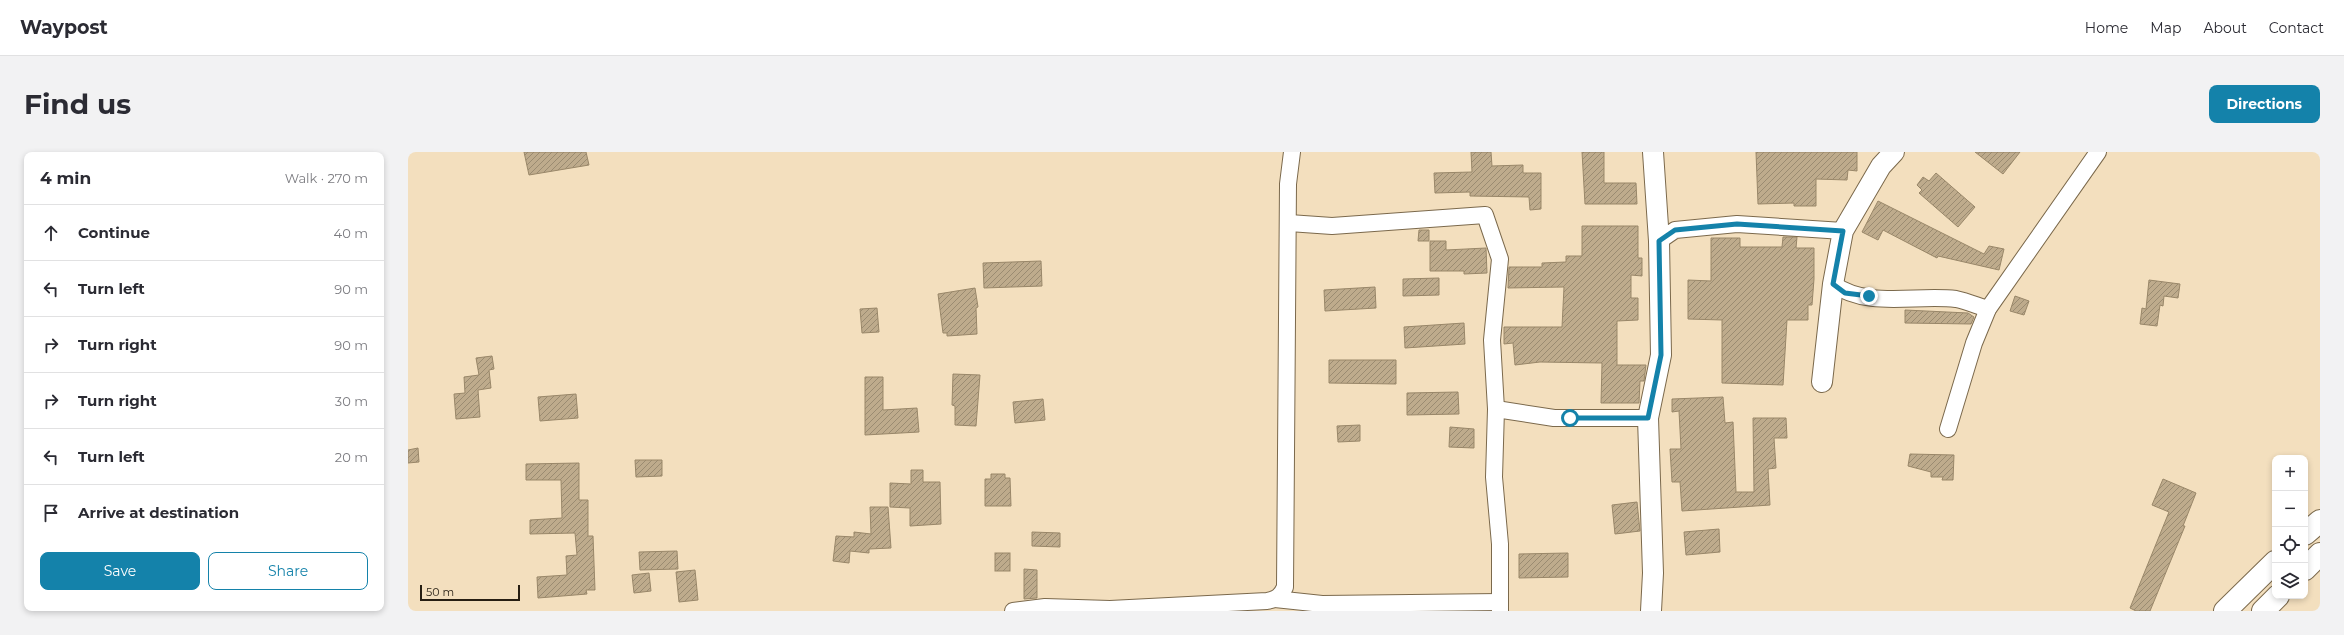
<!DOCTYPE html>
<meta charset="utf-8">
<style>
body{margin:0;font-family:Montserrat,sans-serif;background:#f2f2f3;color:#2b2b33}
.controls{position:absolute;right:12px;bottom:12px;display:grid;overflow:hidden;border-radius:8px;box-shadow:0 2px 6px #0003}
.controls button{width:36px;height:36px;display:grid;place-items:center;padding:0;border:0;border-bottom:1px solid #e1e1e2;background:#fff;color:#2b2b33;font:20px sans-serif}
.scale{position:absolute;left:12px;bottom:10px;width:100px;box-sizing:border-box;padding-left:4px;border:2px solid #261e12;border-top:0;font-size:11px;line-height:14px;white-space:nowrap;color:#261e12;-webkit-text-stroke:3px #f3dfbe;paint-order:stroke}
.stop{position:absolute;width:12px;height:12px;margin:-9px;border:3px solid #1482aa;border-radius:50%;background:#fff}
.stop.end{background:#1482aa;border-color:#fff;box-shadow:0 1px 4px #0008}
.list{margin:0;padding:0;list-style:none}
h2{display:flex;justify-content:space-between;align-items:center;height:52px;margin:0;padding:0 16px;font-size:17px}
h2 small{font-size:13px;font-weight:400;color:#7c7c81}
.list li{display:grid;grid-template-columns:26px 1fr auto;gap:12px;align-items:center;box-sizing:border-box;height:56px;padding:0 16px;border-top:1px solid #e1e1e2}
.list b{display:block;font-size:15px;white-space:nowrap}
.list em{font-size:13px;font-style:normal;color:#7c7c81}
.actions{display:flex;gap:8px;padding:12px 16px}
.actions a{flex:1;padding:9px 0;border:1px solid #1482aa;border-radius:8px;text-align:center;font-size:14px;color:#1482aa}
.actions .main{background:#1482aa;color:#fff}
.icon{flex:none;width:22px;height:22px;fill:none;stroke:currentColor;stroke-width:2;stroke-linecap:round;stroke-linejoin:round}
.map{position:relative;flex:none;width:1912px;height:459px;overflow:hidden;border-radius:8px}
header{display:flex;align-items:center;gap:24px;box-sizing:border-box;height:56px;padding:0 20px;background:#fff;border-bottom:1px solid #e1e1e2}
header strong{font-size:19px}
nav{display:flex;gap:22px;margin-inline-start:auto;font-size:14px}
.intro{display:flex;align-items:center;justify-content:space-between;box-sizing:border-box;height:96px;padding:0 24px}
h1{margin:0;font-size:28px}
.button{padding:10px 18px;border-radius:8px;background:#1482aa;color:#fff;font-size:14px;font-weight:700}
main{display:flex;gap:24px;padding:0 24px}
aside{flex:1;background:#fff;border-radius:8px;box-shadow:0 2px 6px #0003}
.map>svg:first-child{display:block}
.building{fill:url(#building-hatch);stroke:#998769}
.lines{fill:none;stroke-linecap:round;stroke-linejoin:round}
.minor-casing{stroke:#7b694c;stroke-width:18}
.tertiary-casing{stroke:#7b694c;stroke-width:22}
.trunk-casing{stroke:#7b694c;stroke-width:24}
.minor{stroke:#fff;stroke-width:16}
.tertiary{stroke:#fff;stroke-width:20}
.trunk{stroke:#fff;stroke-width:22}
.route{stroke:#1482aa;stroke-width:5}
</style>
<header>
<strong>Waypost</strong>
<nav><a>Home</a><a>Map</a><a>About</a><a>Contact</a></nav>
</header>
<div class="intro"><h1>Find us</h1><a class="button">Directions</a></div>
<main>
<aside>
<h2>4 min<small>Walk · 270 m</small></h2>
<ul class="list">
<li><svg class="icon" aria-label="ahead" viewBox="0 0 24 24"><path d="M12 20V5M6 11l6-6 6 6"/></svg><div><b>Continue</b></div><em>40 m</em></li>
<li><svg class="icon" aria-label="left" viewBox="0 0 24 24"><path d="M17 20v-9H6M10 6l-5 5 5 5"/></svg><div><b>Turn left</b></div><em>90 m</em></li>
<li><svg class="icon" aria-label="right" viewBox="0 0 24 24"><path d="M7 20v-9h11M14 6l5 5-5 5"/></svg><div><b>Turn right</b></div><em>90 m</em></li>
<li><svg class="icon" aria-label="right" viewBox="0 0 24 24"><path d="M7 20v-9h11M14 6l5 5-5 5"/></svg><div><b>Turn right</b></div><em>30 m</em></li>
<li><svg class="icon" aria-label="left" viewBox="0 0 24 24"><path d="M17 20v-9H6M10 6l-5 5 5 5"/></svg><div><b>Turn left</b></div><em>20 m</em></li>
<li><svg class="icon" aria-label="arrive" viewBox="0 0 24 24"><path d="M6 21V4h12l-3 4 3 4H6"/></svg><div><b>Arrive at destination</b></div></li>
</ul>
<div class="actions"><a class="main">Save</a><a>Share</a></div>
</aside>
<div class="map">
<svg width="1912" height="459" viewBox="0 0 1912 459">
<defs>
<pattern id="building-hatch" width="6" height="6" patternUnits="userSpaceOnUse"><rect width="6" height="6" fill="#beab8c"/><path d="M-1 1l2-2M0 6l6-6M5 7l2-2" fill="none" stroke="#9a8b71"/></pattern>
</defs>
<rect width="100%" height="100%" fill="#f3dfbe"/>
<g class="building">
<path d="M116 0H178L181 13 121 23Z"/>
<path d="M1063 0H1083L1084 14 1115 13V21H1133V57L1122 58 1121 45 1062 44V40L1027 41 1026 21 1064 20Z"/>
<path d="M1174 0H1196V31H1228L1229 52H1177Z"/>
<path d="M1348 0H1449V19L1440 18 1439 28 1408 27V54H1386V51L1350 52Z"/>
<path d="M1567 0H1612L1595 22Z"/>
<path d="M1528 21 1567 55 1550 75 1511 41 1514 38 1509 33 1515 25 1521 29Z"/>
<path d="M1470 49 1576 102 1581 94 1596 97 1591 118 1530 104 1529 106 1475 78 1470 88 1454 80Z"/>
<path d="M1174 74H1230V106H1234V124L1223 123V146H1230V168L1209 169V213H1238L1236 229H1232L1231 251H1193L1194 211 1132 210 1107 213 1105 191 1096 192V175H1154L1156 135 1100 136 1101 115H1134V111L1158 110V104H1174Z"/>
<path d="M1011 78H1021V89H1010Z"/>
<path d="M1375 85H1389L1388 96H1406V127L1404 153H1400V168H1379L1375 233 1314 231V168L1280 167V128L1303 129V86H1332V95H1374Z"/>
<path d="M1022 89H1038V98L1078 96 1079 121 1056 122V119H1022Z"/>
<path d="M633 109 634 134 576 136 575 111Z"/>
<path d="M1031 126V143L995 144V127Z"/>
<path d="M1741 128 1772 132 1770 146 1756 144 1755 154 1752 153 1749 174 1732 172 1734 156 1738 157Z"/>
<path d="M967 135 968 156 917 159 916 138Z"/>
<path d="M567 136 570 155 568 156 569 182 539 184V181H535L530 142Z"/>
<path d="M1607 144 1621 149 1616 163 1602 159Z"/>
<path d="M469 156 471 180 454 181 452 157Z"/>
<path d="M1497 158 1560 161 1566 165 1563 172 1497 171Z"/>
<path d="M1056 171 1057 192 997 196 996 175Z"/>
<path d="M84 204 86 217 81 218 83 236 70 238 72 265 48 267 46 242 57 241 56 225 71 223 68 206Z"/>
<path d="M921 208H988V232L921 231Z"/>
<path d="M545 222 572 223 568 274 547 273V254L544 253Z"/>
<path d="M457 225H475V258L509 256 511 280 457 283Z"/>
<path d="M1050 240 1051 262 999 263V241Z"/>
<path d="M168 242 170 266 132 269 130 245Z"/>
<path d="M1315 245 1317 271 1325 270 1328 340H1346L1345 266H1378L1379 286H1366L1368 316 1360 317 1362 353 1274 359 1272 330H1264L1262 297H1273L1271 259 1264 260V247Z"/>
<path d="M635 247 637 268 607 271 605 250Z"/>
<path d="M952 273V289L930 290 929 274Z"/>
<path d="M1042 275 1066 277V296L1041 295Z"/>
<path d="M10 296 11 310 0 311V298Z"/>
<path d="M1502 302 1546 303 1545 328H1534L1535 325H1523V320L1500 314Z"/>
<path d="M227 308H254V324L228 325Z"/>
<path d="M171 311V348H180V384H185L187 438H178L179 442 130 446 129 425 159 423 158 404 169 403 167 381 122 382V368L154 366 153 328H118V312Z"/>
<path d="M503 318H515V330H532L533 372 502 374V356L482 355V331L503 332Z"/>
<path d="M583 322H597V326H602L603 354H577V327H583Z"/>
<path d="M1755 327 1788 341 1775 374H1777L1742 459H1728L1722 456 1761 360 1744 353Z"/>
<path d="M1229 350 1232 379 1207 382 1204 353Z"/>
<path d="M462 355H480L483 396 461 397V401L442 399 441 411 425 409 428 384 446 385V380L463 382Z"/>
<path d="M1311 377 1312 400 1278 403 1276 380Z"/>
<path d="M624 380 652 381V395L624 394Z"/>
<path d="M269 399 270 417 232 418 231 400Z"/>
<rect x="587" y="401" width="15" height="18"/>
<path d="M1160 401V425L1111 426V402Z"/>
<path d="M616 417 629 418V446L616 447Z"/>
<path d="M287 418 290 448 271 450 268 420Z"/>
<path d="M241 421 243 439 226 441 224 423Z"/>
</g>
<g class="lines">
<defs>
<g id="minor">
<path d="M881 71 924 74 1077 63 1092 107 1084 188 1088 257 1086 325 1092 392V459"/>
<path d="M1251 89 1267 78 1329 72 1435 79"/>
<path d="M1425 132C1460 157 1508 142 1548 147 1558 149 1570 154 1580 157"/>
<path d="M1088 257 1146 266H1240"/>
<path d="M1540 277 1566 191 1580 157 1690 0"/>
<path d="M867 447 914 452 1092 450"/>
<path d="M605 459 637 455 702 457 859 449C869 447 873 444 877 435L880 32 884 0"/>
</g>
<g id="tertiary">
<path d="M1414 230 1425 132 1435 79 1473 14 1486 0"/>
<path d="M1243 459 1245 421 1240 266 1253 203 1251 89 1245 0"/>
</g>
<g id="trunk">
<path d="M1897 382 1912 369"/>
<path d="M1897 417 1912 402"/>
<path d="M1817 459 1867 410"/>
<path d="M1855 459 1870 444"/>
</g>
</defs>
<use href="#minor" class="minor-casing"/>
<use href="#tertiary" class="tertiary-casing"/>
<use href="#trunk" class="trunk-casing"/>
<use href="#minor" class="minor"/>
<use href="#tertiary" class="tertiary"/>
<use href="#trunk" class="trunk"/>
</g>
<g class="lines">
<path class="route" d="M1162 266H1240L1253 203 1251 89 1267 78 1329 72 1435 79 1425 132 1437 141 1461 144"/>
</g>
</svg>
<div class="controls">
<button>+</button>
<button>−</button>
<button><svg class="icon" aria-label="locate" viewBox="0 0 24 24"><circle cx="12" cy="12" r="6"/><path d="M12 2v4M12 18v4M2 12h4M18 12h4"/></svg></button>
<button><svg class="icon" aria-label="layers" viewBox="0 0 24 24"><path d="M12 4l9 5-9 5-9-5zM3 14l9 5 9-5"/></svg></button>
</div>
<div class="scale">50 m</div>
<div class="stop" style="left:1162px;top:266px"></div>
<div class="stop end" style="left:1461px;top:144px"></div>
</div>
</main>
